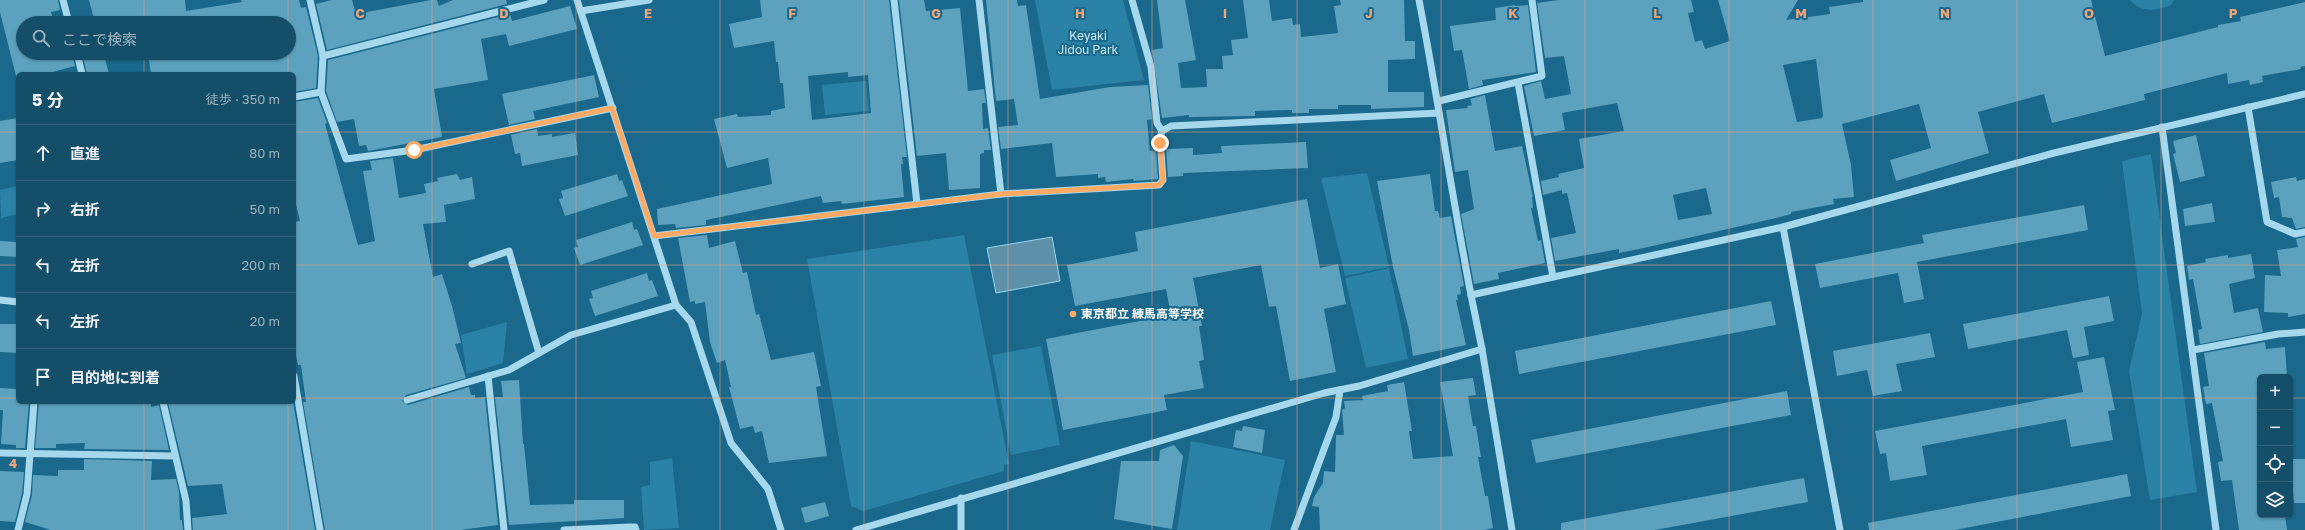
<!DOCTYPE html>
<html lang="ja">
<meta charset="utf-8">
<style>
body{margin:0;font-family:"Golos Text","Noto Sans JP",sans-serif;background:#215871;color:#f1f3f6}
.controls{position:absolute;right:12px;bottom:12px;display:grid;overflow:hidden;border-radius:6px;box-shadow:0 1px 3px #0004}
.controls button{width:36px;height:36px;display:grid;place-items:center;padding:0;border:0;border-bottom:1px solid #33657c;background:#144e68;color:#f1f3f6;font:20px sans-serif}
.stop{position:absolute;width:12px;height:12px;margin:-9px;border:3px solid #ffa962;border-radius:50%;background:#fff}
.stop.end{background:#ffa962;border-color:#fff;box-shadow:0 1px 4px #0008}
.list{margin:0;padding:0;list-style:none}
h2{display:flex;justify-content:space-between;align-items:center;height:52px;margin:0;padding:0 16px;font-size:17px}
h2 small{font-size:13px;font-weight:400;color:#9db4c0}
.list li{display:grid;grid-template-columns:26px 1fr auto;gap:12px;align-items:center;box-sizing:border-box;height:56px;padding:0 16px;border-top:1px solid #33657c}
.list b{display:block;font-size:15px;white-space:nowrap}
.list em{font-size:13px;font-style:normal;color:#9db4c0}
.icon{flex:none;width:22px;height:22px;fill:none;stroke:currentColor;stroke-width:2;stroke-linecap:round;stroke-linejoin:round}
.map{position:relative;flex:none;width:2305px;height:530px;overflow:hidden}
.search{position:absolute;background:#144e68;box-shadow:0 1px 3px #0004;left:16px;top:16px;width:280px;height:44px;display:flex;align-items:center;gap:10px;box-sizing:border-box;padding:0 14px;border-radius:22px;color:#9db4c0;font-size:15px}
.panel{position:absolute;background:#144e68;box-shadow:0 1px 3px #0004;left:16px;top:72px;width:280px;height:332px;border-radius:6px}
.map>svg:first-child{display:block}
.green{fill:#2a82a7}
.water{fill:#5c91a9;stroke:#98d7ef}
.building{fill:#5ca1be;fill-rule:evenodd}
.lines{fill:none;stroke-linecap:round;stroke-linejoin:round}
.minor{stroke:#a5d8ed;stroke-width:7}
.route{stroke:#ffa962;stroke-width:5}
.grid{fill:none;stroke:#f2a479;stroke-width:1;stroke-opacity:0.55}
.poi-dot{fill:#ffa962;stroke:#1a688b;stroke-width:1.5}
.labels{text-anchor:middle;stroke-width:4;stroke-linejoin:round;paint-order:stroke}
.park-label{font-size:12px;fill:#cbecf9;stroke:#1a688b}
.poi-label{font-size:12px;font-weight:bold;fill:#fff;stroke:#1a688b;text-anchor:start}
.grid-label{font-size:13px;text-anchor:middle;font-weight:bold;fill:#f2a479;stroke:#1a688b;stroke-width:4;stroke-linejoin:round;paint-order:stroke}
</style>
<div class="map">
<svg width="2305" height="530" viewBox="0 0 2305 530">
<rect width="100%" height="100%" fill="#1a688b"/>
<g class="green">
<path d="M1035 0H1123L1144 80 1052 90Z"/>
<path d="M2130 0H2174L2171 5C2157 11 2141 13 2130 0Z"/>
<path d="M866 81 869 111 825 115 822 85Z"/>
<path d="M2151 154 2197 492 2150 500 2129 371 2142 314 2122 161Z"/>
<path d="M1367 173 1389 267 1345 276 1321 178Z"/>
<path d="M18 186V214L1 218 0 190Z"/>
<path d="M964 235 1009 464 1004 465V471L863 511 851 506 807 259Z"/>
<path d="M1389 268 1408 359 1366 368 1345 278Z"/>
<path d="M507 322 503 363 467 374 461 335Z"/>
<path d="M1041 346 1060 445 1011 455 992 355Z"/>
<path d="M1191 441 1285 460 1270 530H1177Z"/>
<path d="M672 458 679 528 644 530 641 487 650 485V462Z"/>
</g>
<path class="water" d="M1052 237 1060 281 996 293 987 248Z"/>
<g class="building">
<path d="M0 0H58L60 10 51 12 54 23H23V53H72L75 66 45 74H18V84L0 12Z"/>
<path d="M89 0H185L186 11 242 2 241 0H299L301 8 306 7 318 56 316 88 294 92V74H151L148 53H289V23H247V20L227 23H95Z"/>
<path d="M332 0H352L356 14 431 0H437L439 6 453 0H506L507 4 327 50 316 4Z"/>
<path d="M760 0H889L907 157H902L903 164H901L904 197 842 204 841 201 823 203 821 196 706 220V225L676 228 675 224 658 225 657 209 772 184 768 158 727 168 714 119 737 114 738 117 771 115V111L785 108 783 83H780L778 62H776L774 41 734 48 729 24 762 17ZM848 72V77L868 75 871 113 812 120 808 76Z"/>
<path d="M899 0H924L926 11 960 8 968 91 984 89 986 103H982L983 129 988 128 991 150H984V153L980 154V188L949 190 946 153 917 156Z"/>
<path d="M986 0H1017L1018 6 1026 5 1040 99 1110 87 1148 85 1152 119 1147 120 1150 151 1156 150 1158 179 1134 181 1133 179 1106 182 1105 177 1098 178V174L1056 177 1052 143 1001 149 998 127 1018 125 1014 99 996 101Z"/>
<path d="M1157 0H1185L1196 60 1178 63 1181 88 1207 87 1206 69H1223L1222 56 1233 55 1231 40 1248 38 1243 0H1269L1272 21 1292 18 1293 25 1300 24 1301 37 1338 33 1334 6 1341 5 1340 0H1404L1405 41H1415V59L1388 60V92H1424V107L1371 109V105H1338V109H1309V113H1292V110L1255 111V116L1189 117V115L1162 118 1152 50 1163 48Z"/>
<path d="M1559 0H1691L1694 12 1688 13 1695 42 1702 40 1705 49 1730 41 1718 0H1798L1786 20 1830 14 1829 7 1863 2V0H2091L2105 56 2218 27V25L2241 21 2240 17 2305 2V66L2300 67 2301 69 2262 76 2263 82 2250 85 2249 80 2228 84 2227 73 2144 94 2145 100 2052 123 2044 94 1978 112 1989 153 1896 181 1890 160 1931 148 1919 104 1842 124 1851 165 1854 197 1833 199 1834 204 1791 212V214L1772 219 1639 249 1619 253V249L1555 261 1551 238 1576 233 1567 193 1562 194V190L1543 195 1541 181 1559 177 1558 174 1584 168 1579 139 1624 131 1617 103 1562 113 1565 130 1534 136 1524 86 1541 81 1545 99 1571 94 1564 56 1545 58 1537 3ZM1816 59 1823 115 1822 118 1797 122 1783 65ZM1706 188 1712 214 1678 220 1673 195Z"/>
<path d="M1515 5V6L1528 5 1536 72 1482 80 1483 85 1469 89 1462 50 1454 51 1450 26 1496 20 1495 8Z"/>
<path d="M570 6 577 29 509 46 506 34 481 39 488 80 434 89 442 137 368 151 366 145 359 146 354 119 337 122 326 91 328 60 510 14 512 21Z"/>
<path d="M82 53H108L109 58 105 59 109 74H87Z"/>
<path d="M594 75 599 97 533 111 535 119 509 125 502 94Z"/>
<path d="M1485 95 1495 151 1522 146 1533 197H1532L1533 208H1531L1538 241 1541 240 1545 263 1498 273 1499 279 1474 284 1461 214 1474 209 1468 170 1455 172 1446 110 1468 108 1467 106 1472 105 1470 99Z"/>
<path d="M318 98 327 123 325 124 358 245 375 241 363 171 372 170 370 161 393 158 399 198 426 193 424 184 438 181 437 178 457 174 460 180 472 177 475 199 444 205 446 222 423 224 433 277 442 274 452 306 461 343 455 344 466 378 406 395 402 401 408 405 469 387 471 395H475V398L485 397 498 525 460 530H325L303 402H306L301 365H298L294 345V222L300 221 294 196V102Z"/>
<path d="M18 118V160L0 163V121Z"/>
<path d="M537 129 538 136 552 134V137L575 133 578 155 522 166 520 153 515 154 511 135Z"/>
<path d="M2196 135 2205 176 2180 182 2173 154 2176 153 2173 141Z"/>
<path d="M1306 142 1308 168 1183 173V176L1168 177 1166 149 1193 148V155L1222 153 1221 146Z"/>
<path d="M617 174 619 181 622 180 628 196 565 216 559 199 563 198 561 191Z"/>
<path d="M1430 174 1435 211H1438L1440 218 1451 216 1464 286 1460 287 1461 294 1457 295 1458 300H1456L1466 345 1413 356 1409 330 1393 267 1377 181Z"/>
<path d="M2296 177 2297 181 2305 179V227L2296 229 2292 218 2282 217 2279 197 2274 198 2271 182Z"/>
<path d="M1307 199 1320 268 1338 264 1346 304 1324 309 1336 372 1290 381 1276 306 1269 307 1261 265 1193 278 1202 326H1199L1204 360 1199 361 1204 388 1164 395 1167 410 1063 430 1046 339 1171 315 1166 289 1075 306 1067 265 1138 251 1135 232Z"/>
<path d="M2212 203 2215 222 2185 226 2183 209Z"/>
<path d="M2084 205 2088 230 1917 262 1924 299 1904 303 1898 273 1820 288 1815 264 1924 243 1922 235Z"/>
<path d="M632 222 634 230 637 229 643 245 580 265 574 248 578 247 576 240Z"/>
<path d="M707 235 709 248 735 241 743 273 747 272 756 315 759 314 771 360 814 352 821 386 816 387 827 456 769 463 762 431 755 433 753 426 740 429 729 387H731L725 360 717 363 710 342 705 302 695 304V301L690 302 678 238Z"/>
<path d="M2305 237V314L2288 317V313L2264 312 2265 275 2281 276 2277 250 2298 247 2296 239Z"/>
<path d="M0 241 18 242V257L0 256Z"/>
<path d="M2251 254 2255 278 2229 284 2234 313 2258 308 2263 332 2200 344 2198 330 2202 329 2193 279 2189 280 2187 266 2206 262 2205 259 2228 255V258Z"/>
<path d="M647 273 649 281 652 280 658 296 595 316 589 299 593 298 591 291Z"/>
<path d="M2109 296 2114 321 2084 327 2089 355 2073 358 2067 330 1968 349 1963 324Z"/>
<path d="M1771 301 1776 325 1519 374 1515 351Z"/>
<path d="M0 324H18V353L0 352Z"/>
<path d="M1930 333 1935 357 1896 364 1902 391 1873 396 1867 370 1837 376 1833 351Z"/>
<path d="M2265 342 2266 349 2285 347 2287 377H2260V515H2285L2287 530H2239L2232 480 2221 481 2218 462 2223 461 2212 403 2206 404 2203 387 2209 386 2204 353Z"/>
<path d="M2104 357 2115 410 2108 411 2113 440 2071 447 2066 419 1922 446 1927 475 1890 481 1886 453 1880 454 1875 431 2083 392 2077 362Z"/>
<path d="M1473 378 1476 395 1468 396 1473 426H1476L1481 457H1478L1485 496H1488L1493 528 1484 530H1320L1319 507 1312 506 1314 497 1323 483 1324 471 1335 472 1336 435H1344L1342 410 1345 408 1344 401 1363 400 1362 396 1388 391 1387 385 1404 382 1412 431H1409L1413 459 1453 456 1440 382Z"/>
<path d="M519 380 523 444H524L530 505 574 504V500H624V518L509 525 495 397H503L501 381Z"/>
<path d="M0 388 18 389V402H29L25 448H16V445L1 444 3 410H0Z"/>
<path d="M1787 391 1791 415 1536 463 1531 440Z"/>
<path d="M39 402H151V407L159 405 169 450 84 449 85 443 56 444V448H35Z"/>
<path d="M293 402 315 530H193L192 518 227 514 222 484 188 486 168 403Z"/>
<path d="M1243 426 1265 430 1262 453 1233 447 1236 430 1242 431Z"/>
<path d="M1174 445 1183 456 1172 529 1114 519 1121 461H1159L1160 450Z"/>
<path d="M84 459 152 461 151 480 176 479 179 492 180 520H182L183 530H51L25 522 32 495 33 475 58 476V470H84Z"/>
<path d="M2290 459H2305V503H2294Z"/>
<path d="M0 471 24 472 22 493 15 522 0 521Z"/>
<path d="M2127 474 2131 496 1955 530H1869L1868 523Z"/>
<path d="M1804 478 1808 502 1655 530H1561V523Z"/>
<path d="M825 502 829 516 805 523 801 508Z"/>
</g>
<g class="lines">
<g class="minor">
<path d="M63 0 69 23"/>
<path d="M310 0 323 56 321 92 346 159 414 150 613 108"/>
<path d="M577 0 676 305 691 322 731 443 768 489 781 530"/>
<path d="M894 0 917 204"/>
<path d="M979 0 1001 194"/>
<path d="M1132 0 1151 67 1157 123 1162 131"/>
<path d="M1419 0C1438 98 1452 197 1471 295"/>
<path d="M581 11 649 0"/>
<path d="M77 53 82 74"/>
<path d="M323 56 544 0"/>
<path d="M1518 83 1553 277"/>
<path d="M294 97 321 92"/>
<path d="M1439 101 1542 76 1532 0"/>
<path d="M2248 107 2267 222 2295 234 2305 232"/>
<path d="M2162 127 2216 530"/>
<path d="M1783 227 1840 530"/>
<path d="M654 236 1001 194 1159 185 1163 180 1160 138 1162 131 1171 126 1439 113"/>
<path d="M472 264 509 251 539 353"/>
<path d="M0 300 18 302"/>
<path d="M1482 349 1512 530"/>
<path d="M2193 350 2278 334 2305 332"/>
<path d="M294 376 320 530"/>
<path d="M488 376 504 530"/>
<path d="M407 400 509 370 571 335 676 305"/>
<path d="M163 402 186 501 188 530"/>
<path d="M0 453 175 456"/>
<path d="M18 530 27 494 34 402"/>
<path d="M564 530 630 527H635L636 530"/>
<path d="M856 530 1324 393 1359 386 1482 349 1471 295 1783 227 2054 153 2305 94"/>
<path d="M961 530V498"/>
<path d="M1294 530 1336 417 1340 390"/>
</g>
</g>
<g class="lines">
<path class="route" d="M414 150 612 108 654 236 1001 194 1159 185 1163 180 1160 143"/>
</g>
<path class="grid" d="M144 0V23M288 0V23M432 0V530M576 0V530M720 0V530M864 0V530M1008 0V530M1152 0V530M1297 0V530M1441 0V530M1585 0V530M1729 0V530M1873 0V530M2017 0V530M2161 0V530M144 53V74M288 53V74M0 132H18M294 132H2305M0 265H18M294 265H2305M0 398H18M294 398H2260M2290 398H2305M144 402V530M288 402V530"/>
<circle class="poi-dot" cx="1073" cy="314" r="4"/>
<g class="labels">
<g class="park-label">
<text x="1088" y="40">Keyaki<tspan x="1088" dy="14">Jidou Park</tspan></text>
</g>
<g class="poi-label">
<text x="1081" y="318">東京都立 練馬高等学校</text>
</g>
</g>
<g class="grid-label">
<text x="360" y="18">C</text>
<text x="504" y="18">D</text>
<text x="648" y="18">E</text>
<text x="792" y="18">F</text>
<text x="936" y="18">G</text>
<text x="1080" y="18">H</text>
<text x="1225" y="18">I</text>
<text x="1369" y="18">J</text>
<text x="1513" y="18">K</text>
<text x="1657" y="18">L</text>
<text x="1801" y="18">M</text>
<text x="1945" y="18">N</text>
<text x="2089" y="18">O</text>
<text x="2233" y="18">P</text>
<text x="13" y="468">4</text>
</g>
</svg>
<div class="controls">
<button>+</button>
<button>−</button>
<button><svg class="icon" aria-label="locate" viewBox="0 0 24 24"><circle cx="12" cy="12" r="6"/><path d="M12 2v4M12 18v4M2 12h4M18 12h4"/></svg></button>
<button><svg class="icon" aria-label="layers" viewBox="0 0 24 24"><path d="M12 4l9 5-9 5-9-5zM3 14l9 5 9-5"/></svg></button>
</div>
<div class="stop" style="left:414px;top:150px"></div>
<div class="stop end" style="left:1160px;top:143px"></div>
<div class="search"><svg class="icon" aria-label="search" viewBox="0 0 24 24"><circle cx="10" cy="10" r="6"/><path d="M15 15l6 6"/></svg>ここで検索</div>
<section class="panel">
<h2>5 分<small>徒歩 · 350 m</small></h2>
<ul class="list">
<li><svg class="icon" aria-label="ahead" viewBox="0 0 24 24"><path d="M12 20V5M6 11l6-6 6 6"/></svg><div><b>直進</b></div><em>80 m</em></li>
<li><svg class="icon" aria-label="right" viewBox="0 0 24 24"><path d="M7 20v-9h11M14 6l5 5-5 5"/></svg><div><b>右折</b></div><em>50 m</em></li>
<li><svg class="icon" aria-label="left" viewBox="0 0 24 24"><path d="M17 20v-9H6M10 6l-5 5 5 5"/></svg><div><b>左折</b></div><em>200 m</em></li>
<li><svg class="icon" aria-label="left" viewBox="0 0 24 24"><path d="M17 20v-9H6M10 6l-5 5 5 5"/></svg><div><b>左折</b></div><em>20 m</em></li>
<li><svg class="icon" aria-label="arrive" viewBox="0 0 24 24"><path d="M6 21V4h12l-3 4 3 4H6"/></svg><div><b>目的地に到着</b></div></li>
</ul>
</section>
</div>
